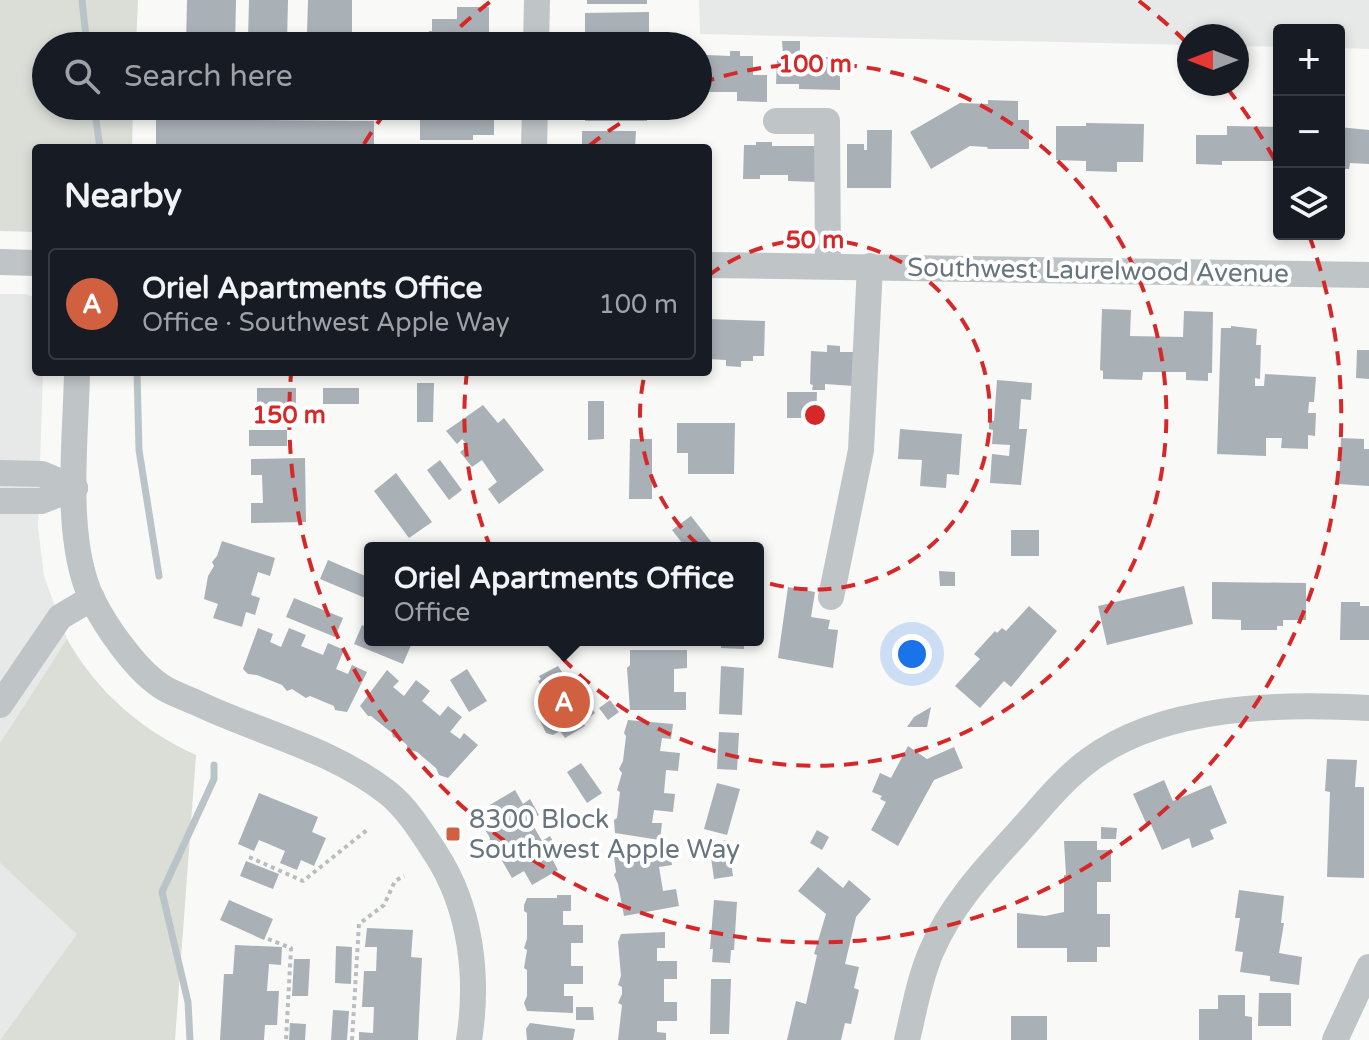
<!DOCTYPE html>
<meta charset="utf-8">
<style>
body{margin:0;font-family:"Varela Round",sans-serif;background:#242831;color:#f1f3f6}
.controls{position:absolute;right:24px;top:24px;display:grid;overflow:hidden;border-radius:8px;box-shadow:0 4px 12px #0003}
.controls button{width:72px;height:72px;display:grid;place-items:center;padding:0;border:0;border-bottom:2px solid #363941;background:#171b24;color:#f1f3f6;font:40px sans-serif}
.compass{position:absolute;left:1177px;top:24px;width:72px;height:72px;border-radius:50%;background:#171b24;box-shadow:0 4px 12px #0003;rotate:270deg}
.you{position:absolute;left:912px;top:654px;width:28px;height:28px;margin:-20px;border:6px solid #fff;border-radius:50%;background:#1a73e8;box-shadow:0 0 0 12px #1a73e833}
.badge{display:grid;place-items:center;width:52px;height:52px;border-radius:50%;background:#d16041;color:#fff;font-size:26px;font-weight:700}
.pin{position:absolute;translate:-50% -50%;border:4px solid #fff;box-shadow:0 2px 8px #0006}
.popup{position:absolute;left:364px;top:542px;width:400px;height:104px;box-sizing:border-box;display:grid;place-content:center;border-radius:8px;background:#171b24;filter:drop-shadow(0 2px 6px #0005);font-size:26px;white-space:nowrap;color:#9ea1a6}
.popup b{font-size:30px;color:#f1f3f6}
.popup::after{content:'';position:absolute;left:50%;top:100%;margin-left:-16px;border:16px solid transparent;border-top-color:#171b24}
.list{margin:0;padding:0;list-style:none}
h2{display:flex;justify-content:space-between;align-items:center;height:104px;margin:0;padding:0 32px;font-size:34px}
h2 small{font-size:26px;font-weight:400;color:#9ea1a6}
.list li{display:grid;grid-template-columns:52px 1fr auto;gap:24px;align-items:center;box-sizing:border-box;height:112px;margin:0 16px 16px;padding:0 16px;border:2px solid #363941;border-radius:8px}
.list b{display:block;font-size:30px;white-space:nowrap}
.list p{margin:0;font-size:26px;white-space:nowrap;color:#9ea1a6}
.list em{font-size:26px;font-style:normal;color:#9ea1a6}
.icon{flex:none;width:44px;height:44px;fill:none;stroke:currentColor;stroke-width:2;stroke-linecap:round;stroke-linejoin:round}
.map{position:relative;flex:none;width:1369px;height:1040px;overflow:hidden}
.search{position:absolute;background:#171b24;box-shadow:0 4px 12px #0003;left:32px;top:32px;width:680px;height:88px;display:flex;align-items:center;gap:20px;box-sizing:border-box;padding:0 28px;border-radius:44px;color:#9ea1a6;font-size:30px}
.panel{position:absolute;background:#171b24;box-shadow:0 4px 12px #0003;left:32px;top:144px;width:680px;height:232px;border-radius:8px}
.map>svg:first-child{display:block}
.built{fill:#e7e8e8}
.green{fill:#daded7}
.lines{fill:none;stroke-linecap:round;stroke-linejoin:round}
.stream{stroke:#bac4c8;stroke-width:7}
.building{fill:#a9b0b6}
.path{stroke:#babdc0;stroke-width:4;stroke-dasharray:4 4;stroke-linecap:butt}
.minor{stroke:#bfc4c7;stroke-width:26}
.ring{fill:none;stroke:#d62828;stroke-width:4;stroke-dasharray:14 10}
.poi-dot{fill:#d16041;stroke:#fff;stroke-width:3}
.labels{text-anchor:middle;stroke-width:8;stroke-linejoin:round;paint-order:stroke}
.street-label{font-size:26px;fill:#67757f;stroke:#fff}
.poi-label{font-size:26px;fill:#67757f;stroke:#fff;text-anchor:start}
.centre{fill:#d62828;stroke:#fff;stroke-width:4}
.ring-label{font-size:24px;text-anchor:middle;font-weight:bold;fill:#d62828;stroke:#fff;stroke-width:8;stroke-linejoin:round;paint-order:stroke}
</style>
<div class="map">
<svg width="1369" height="1040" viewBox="0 0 1369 1040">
<rect width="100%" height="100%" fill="#f9f9f8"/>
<g class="built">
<path d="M699 0H1369V49L1339 48V30H1279V47L1237 46V36H1189V45L700 34Z"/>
<path d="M0 294H25L36 298V372H43L38 527 44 576 67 639 0 743Z"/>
<path d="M0 863 78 933 0 1040Z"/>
</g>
<g class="green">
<path d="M0 0H138L136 46H46V106H133L132 148H36V232L0 231Z"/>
<path d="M67 639C97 692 141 730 196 755L175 1040H0L77 934 0 863V743Z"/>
</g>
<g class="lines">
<g class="stream">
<path d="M82 0 87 46"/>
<path d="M94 106 100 148"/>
<path d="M137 372 139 450 159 576"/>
<path d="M190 1040 188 1002 162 892 214 779V765"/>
</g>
</g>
<g class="building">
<path d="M187 0H236L235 46H186Z"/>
<path d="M249 0H288L287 42 248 41Z"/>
<path d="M308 0H352V33H307Z"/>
<rect x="587" y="0" width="60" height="4"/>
<path d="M457 7H489V46H429V31H432V19H457Z"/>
<path d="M649 12V46H594L593 36H585V13Z"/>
<path d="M782 41H800V54H783Z"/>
<path d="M730 51H740V56H753V75H767V102L737 101V92H707V55L730 56Z"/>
<path d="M811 52 823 53V57H840V90L799 89V84H776L777 60H799V56H811Z"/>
<path d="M988 100 1018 101V120H1029V149H988L987 147 970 146 931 169 910 132 960 103 988 104Z"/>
<rect x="585" y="106" width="62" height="15"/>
<path d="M494 112V135H473V140H420V113Z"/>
<path d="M156 119 374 121V148H156Z"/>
<path d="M1086 123 1144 124 1143 162H1117V172L1086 171V161L1056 160V126H1086Z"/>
<path d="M1227 126 1279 127V161H1222V165L1196 164V135H1227Z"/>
<path d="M1339 127 1369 130V164L1350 163 1349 169H1339Z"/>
<path d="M867 130H892L891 188H847V144H864V150H867Z"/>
<path d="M582 131H636L635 148H582Z"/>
<path d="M756 142H772V146H817L816 182 788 181V175H760V179H743L744 145H756Z"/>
<path d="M1102 309 1131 310 1130 336 1183 337 1184 311 1213 312 1212 373H1208V381L1186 380V372H1143L1142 380 1103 379V371L1100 370Z"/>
<path d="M708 319 765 321 764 356H753V361H741V367L726 366V360L708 359Z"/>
<path d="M1231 326 1257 329 1256 345H1261L1260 379 1255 378V386H1264L1265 374 1316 377 1314 402H1309L1308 413H1316L1315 436 1308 435V449L1281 448 1282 438H1266V456L1217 454 1221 328H1231Z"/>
<path d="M827 345 840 346V352H856L854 386 825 384V390H812L813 385 810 384 811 351 827 352Z"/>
<path d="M1357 350H1369V379L1356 378Z"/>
<path d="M997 380 1032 383 1031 400 1021 399 1019 429H1027L1021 485 990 483 992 454 1009 456 1010 445 992 444 993 430 989 429V420L994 421Z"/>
<path d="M417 383H434L433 422H417Z"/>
<path d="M257 388H296V405L257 404Z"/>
<rect x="323" y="388" width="36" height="16"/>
<path d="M787 392H817L816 418H787Z"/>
<path d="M588 401H604V439L588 440Z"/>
<path d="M483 405 498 423 504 418 544 470 499 504 488 489 497 482 482 460 472 467 460 452 468 446 462 439 457 444 446 431Z"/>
<path d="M677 423H735L734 474H688V453H677Z"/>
<path d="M900 429 962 434 959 475 947 474 946 488 920 486 922 460 898 459Z"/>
<rect x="249" y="430" width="38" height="16"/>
<path d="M1341 438 1364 439V449H1369V486L1339 484Z"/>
<path d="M630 439H652V499H629Z"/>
<path d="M305 458 306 522 251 523V503H263L262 475H251V459Z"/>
<path d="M440 460 462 490 449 500 427 470Z"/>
<path d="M396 473 432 522 409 538 374 491Z"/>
<path d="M691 516 716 548H686L672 530Z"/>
<rect x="1011" y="530" width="28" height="26"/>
<path d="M222 541 275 558 270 576 258 572 251 595 260 598 255 615 246 612 242 627 213 618 218 604 204 599 208 576 214 566 212 562 217 556Z"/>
<path d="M489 542H525V548H488Z"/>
<path d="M544 543 598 544V548H544Z"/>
<path d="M328 560 370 578V600L320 579Z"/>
<path d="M939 571 955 572V586H940Z"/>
<path d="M1212 582 1306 583V620H1283V626H1277V630H1241V620L1212 619Z"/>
<path d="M1184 586 1193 624 1107 645 1098 606Z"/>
<path d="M788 587 815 592 811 617 830 620 828 629 838 630 833 668 778 658Z"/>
<path d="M294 598 343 618 335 637 286 617Z"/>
<path d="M1341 602H1360V606H1369V640H1340Z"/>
<path d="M1029 606 1057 631 1011 687 1004 681 980 708 955 686 980 659 974 654 995 631 997 633 1002 628 1006 631Z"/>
<path d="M362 625 370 629V640H398L411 645 403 664 354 644Z"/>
<path d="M258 628 273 634 270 642 281 647 289 628 306 635 301 646 323 655 328 643 344 650 336 669 348 674 352 665 367 672 347 712 335 710 334 706 310 696 306 698 292 689 287 691 282 685 257 675 248 674 243 669Z"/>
<path d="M721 640H744V649L721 648Z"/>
<path d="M630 650H687V668L674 669V692H686V710H630L627 668 630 665Z"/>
<path d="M558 666 578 696 582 694 595 713 583 722 585 726 565 738 560 731 553 735 546 733 535 710 542 705 538 699 546 694 538 681 541 679 539 676Z"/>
<path d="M721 666 744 668 742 715 719 714Z"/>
<path d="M467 669 487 701 469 712 450 680Z"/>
<path d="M387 670 399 681 393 687 404 696 416 680 430 691 422 701 440 716 448 706 462 717 450 732 460 739 464 733 478 745 448 778 439 775 436 768 417 752 407 749V745L400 739 393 737 392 733 371 716H368L360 706Z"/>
<path d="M610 700 619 712 608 720 599 708Z"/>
<path d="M931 707 927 727H907L914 717Z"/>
<path d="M628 720 673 724 671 739 662 738 660 751 680 753 678 771 666 770 664 793 675 794 673 812 654 810 652 823H662L660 840 615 833 614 820 617 818 620 792 617 790 622 773 619 769 623 761 626 736 624 733Z"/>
<path d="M719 732 739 733 737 770 717 769Z"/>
<path d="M908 746 927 759 954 747 963 768 934 780 898 846 871 830 886 802 880 799 882 796 872 792 880 773 891 778Z"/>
<path d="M1327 759 1357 760 1355 787H1364V878L1327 877 1330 792 1325 791Z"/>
<path d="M581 763 602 793 587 803 567 772Z"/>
<path d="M1164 780 1173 801 1211 785 1227 823 1210 830 1214 839 1192 848 1189 838 1162 850 1150 822 1146 823 1133 794Z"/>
<path d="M717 783 740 789 727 835 704 829Z"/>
<path d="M515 790 523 804 530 799 539 815 530 820 542 841 550 836 559 852 551 857 558 870 532 885 524 871 512 878 494 847 489 843 490 838 483 826 495 818 488 806Z"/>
<path d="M259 793 318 817 312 832 326 838 314 866 301 860 297 870 280 863 285 851 259 840 254 851 238 844Z"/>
<path d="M1101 827 1117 828 1116 839H1101Z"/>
<path d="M817 830 829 837 822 850 810 843Z"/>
<path d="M728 840 733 876 714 879 709 843Z"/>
<path d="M1064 841H1097V850H1111V882H1097V914H1110V947H1097V962H1067V948H1017V913L1045 916 1064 912V875H1066Z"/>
<path d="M669 847 672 865 659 867 663 891 676 889 679 906 624 916 618 884 614 875 616 872 614 857Z"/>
<path d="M246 861 279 874 273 889 240 876Z"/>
<path d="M818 867 843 888 849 880 871 899 856 917 845 964 859 967 854 988 859 990 851 1024 845 1023 841 1040H787L796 1001 806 1004 817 955 814 954 826 914 798 891Z"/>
<path d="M1239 890 1284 896 1281 923H1284L1279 953 1302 957 1299 985 1270 981V976L1240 972 1243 952 1235 951 1240 918H1235Z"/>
<path d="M557 895H571V911H563V925H583V943H571V966H583V984H564V996H573V1013L527 1011 524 1003 527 996V970L524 968 527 950 524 948 527 939V913L524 911V905L527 898H557Z"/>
<path d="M229 900 273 919 264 940 220 920Z"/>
<path d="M714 900 737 902 734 950H731L730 963 712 962 713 949H710Z"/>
<path d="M367 928 413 930 411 957 422 958 418 1040H359V1032L373 1033 374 1007H362L364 971H376L377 947H365Z"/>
<path d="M665 932V948H657V961H677V979H664V1002H677V1021H657V1032L666 1033V1040H618L622 1005 618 1003 622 994V987L618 985 621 976 618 942 621 934Z"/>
<path d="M235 945 282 947 281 965 269 964 267 991H279L277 1025H265L264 1040H220L224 974H233Z"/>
<path d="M336 946 352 947 351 984 335 983Z"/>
<path d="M294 959H310L308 996H292Z"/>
<path d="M711 979H731L729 1034H710Z"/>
<path d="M1259 993H1291V1026H1258Z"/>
<path d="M1218 995H1245V1016L1252 1017V1040H1199V1009H1218Z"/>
<path d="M576 1007H593L594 1020H576Z"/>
<path d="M333 1010 349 1011 347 1040H331Z"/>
<rect x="1011" y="1016" width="36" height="24"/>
<path d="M290 1023 306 1024 305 1040H289Z"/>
<path d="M530 1023 575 1029 573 1040H527L526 1029Z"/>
</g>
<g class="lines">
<g class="path">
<path d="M249 857 303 881 367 830"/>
<path d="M268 939 291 948 286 1040"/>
<path d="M352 1040 359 924 384 905 395 881 404 876"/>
</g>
<g class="minor">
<path d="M536 46 537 0"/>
<path d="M776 121H827L828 265"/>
<path d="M534 148 535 106"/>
<path d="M0 262 36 263"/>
<path d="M708 265 1369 275"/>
<path d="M77 372C76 439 63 538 92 599 106 627 137 672 164 688 174 694 186 698 197 703 260 733 332 749 388 793 407 808 423 834 436 854 471 908 479 977 469 1040"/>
<path d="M0 473 42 474 75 488"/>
<path d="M0 501H41L75 488"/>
<path d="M831 597 861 450 870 266"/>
<path d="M0 705 60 617 92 598"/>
<path d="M907 1040C914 1011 919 980 931 952 950 907 983 871 1016 835 1039 810 1061 781 1088 761 1162 705 1280 703 1369 708"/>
<path d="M1335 1040 1369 967"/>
</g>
</g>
<g class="ring">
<path d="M708 276A175 175 0 1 1 645 373"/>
<path d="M589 146A351 351 0 0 1 648 107M701 83A351 351 0 1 1 467 372"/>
<path d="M364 144A526 526 0 0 1 387 110M443 43A526 526 0 0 1 491 1M1139 1A526 526 0 0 1 1187 43M1227 88A526 526 0 0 1 1277 164M1309 235A526 526 0 1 1 291 374"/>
</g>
<rect class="poi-dot" x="445" y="826" width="16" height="16" rx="4"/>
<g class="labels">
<g class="street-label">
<text transform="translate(1098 270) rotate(1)" y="9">Southwest Laurelwood Avenue</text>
</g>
<g class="poi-label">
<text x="469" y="828">8300 Block<tspan x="469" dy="30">Southwest Apple Way</tspan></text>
</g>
</g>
<circle cx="815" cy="415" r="12" class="centre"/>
<g class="ring-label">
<text x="815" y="72">100 m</text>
<text x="815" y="248">50 m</text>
<text x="289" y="423">150 m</text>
</g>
</svg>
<div class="controls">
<button>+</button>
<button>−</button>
<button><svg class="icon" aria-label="layers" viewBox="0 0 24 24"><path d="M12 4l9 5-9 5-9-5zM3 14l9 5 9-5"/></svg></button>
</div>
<svg class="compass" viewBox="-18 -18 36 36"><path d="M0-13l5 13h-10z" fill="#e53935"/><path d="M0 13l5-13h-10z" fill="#9ea1a6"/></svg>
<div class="you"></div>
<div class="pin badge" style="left:564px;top:702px">A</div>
<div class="popup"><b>Oriel Apartments Office</b>Office</div>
<div class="search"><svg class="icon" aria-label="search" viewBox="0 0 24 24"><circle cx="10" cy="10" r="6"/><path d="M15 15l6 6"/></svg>Search here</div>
<section class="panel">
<h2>Nearby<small></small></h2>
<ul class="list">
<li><span class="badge">A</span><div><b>Oriel Apartments Office</b><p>Office · Southwest Apple Way</p></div><em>100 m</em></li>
</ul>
</section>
</div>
